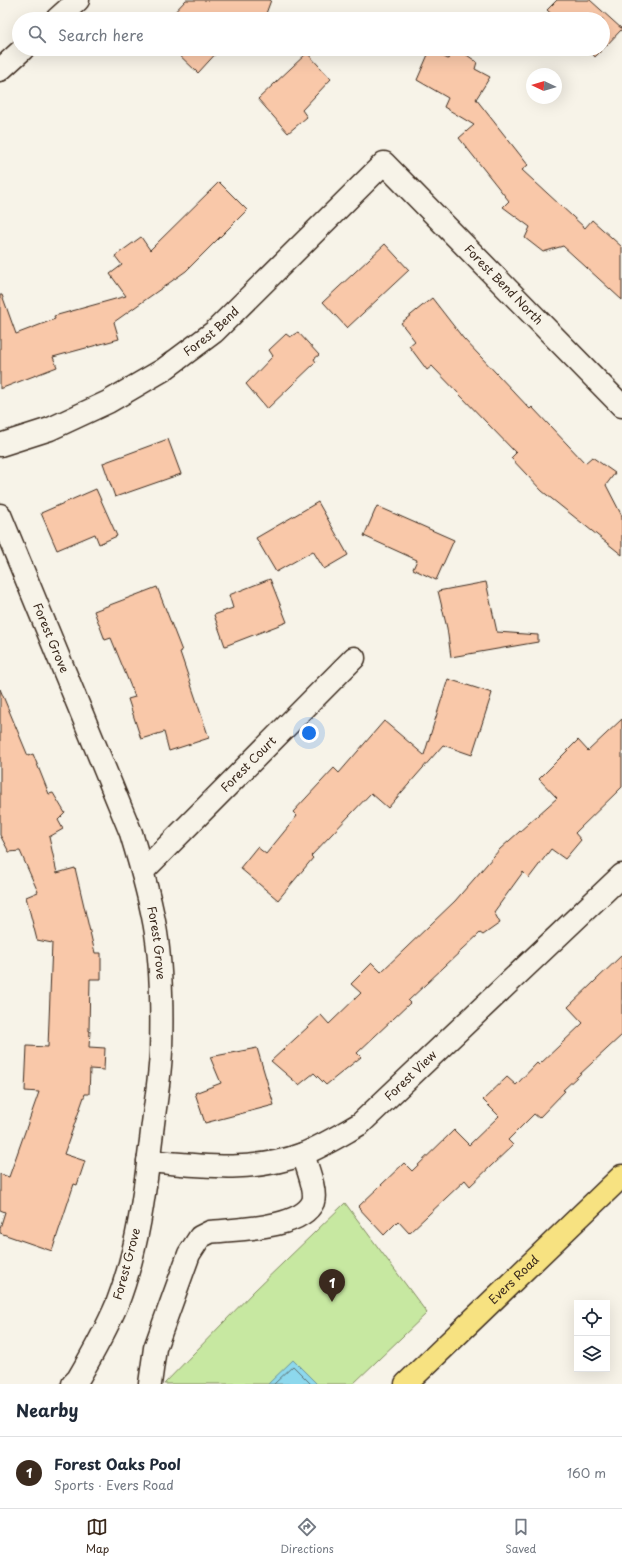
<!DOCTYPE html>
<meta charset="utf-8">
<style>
body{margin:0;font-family:"Playpen Sans",sans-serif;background:#f2f2f3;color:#1f2937}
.controls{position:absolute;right:12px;bottom:12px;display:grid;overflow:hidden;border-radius:0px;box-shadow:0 4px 16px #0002}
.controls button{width:36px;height:36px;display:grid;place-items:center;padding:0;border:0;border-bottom:1px solid #e0e1e3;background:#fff;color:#1f2937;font:20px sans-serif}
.compass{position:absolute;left:526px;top:68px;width:36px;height:36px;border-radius:50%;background:#fff;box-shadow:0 4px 16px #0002;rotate:274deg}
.you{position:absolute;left:309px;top:733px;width:14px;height:14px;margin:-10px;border:3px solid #fff;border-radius:50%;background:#1a73e8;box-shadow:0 0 0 6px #1a73e833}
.badge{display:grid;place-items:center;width:26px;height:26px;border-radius:50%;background:#3b2a1e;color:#fff;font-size:13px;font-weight:700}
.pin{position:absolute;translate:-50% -33px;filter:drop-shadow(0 1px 2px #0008)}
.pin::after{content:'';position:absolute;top:21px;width:14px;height:12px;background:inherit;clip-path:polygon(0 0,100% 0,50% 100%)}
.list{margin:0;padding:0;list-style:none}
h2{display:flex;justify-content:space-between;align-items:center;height:52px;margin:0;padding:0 16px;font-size:17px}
h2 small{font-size:13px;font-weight:400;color:#747a83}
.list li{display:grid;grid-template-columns:26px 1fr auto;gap:12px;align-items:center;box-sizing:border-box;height:72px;padding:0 16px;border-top:1px solid #e0e1e3}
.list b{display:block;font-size:15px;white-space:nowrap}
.list p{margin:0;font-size:13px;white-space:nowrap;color:#747a83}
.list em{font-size:13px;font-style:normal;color:#747a83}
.icon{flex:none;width:22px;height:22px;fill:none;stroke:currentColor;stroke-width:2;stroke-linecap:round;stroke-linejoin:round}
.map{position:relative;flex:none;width:622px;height:1384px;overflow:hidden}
.search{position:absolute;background:#fff;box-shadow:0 4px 16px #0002;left:12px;right:12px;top:12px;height:44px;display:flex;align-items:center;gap:10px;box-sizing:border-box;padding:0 14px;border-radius:22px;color:#747a83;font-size:15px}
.sheet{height:124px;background:#fff}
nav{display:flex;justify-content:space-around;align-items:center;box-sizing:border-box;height:56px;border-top:1px solid #e0e1e3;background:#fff;font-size:11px;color:#747a83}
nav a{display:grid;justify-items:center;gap:2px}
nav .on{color:#3b2a1e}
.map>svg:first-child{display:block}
.green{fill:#c7e8a1;stroke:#818960}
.water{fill:#8dd8ed;stroke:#6c929a}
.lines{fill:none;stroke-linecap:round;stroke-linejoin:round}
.shore{stroke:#5c7071;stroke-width:1}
.building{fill:#f9c8a9;stroke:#3b2a1e}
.minor-casing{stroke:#3b2a1e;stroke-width:25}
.major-casing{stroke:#3b2a1e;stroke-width:25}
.minor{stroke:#f7f3e8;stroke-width:22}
.major{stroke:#f7e281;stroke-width:22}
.labels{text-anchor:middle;stroke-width:3;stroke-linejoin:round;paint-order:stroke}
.street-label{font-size:12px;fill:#3b2a1e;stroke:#f7f3e8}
</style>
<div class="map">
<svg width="622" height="1384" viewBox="0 0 622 1384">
<rect width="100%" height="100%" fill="#f7f3e8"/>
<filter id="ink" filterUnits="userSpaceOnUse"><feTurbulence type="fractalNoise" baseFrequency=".025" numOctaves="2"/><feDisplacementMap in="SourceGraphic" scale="8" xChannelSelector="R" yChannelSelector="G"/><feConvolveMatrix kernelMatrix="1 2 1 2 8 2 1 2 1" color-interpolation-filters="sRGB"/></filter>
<g filter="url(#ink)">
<path class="green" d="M345 1203 427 1313 353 1384H164L254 1291Z"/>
<path class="water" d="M293 1360 317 1384H268Z"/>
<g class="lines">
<path class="shore" d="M274 1384 293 1366 311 1384"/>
</g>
<g class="building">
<path d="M186 0H271L264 19H168Z"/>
<path d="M557 0H590L622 29 603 49V19H557L547 10Z"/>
<path d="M173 49H220L198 73Z"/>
<path d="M455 49H458L477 62 475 69 490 77 476 99 528 165 522 170 585 228 592 220 622 247V300L563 246 543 252 525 238 530 227 503 207 509 201 459 138 474 125 444 107 448 98 417 80 430 50 448 59Z"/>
<path d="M588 49H603L595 57Z"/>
<path d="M307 53 331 79 302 110 307 117 288 133 258 99Z"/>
<path d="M219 182 247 210 186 271 114 322 119 339 53 357 57 367 0 389V295H2L16 334 55 319 54 316 126 296 110 274 122 265 115 256 141 237 150 250Z"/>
<path d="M385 244 409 270 347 328 323 302Z"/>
<path d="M432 298 463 338 530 409 532 407 585 463 592 457 615 473 606 485 622 516V555L542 491 511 458 516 453 432 366 427 370 409 346 415 341 401 323Z"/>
<path d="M298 332 319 355 314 359 316 362 267 409 246 384 273 356 269 350 286 334 290 337Z"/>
<path d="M168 439 181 474 115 497 103 463Z"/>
<path d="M96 489 117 536 99 544 95 534 57 550 41 513Z"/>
<path d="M318 502 348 555 324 569 313 551 276 572 256 538Z"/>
<path d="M377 506 454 540 436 580 413 569 417 560 364 536Z"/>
<path d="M270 579 287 622 225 646 214 615 233 608 229 595Z"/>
<path d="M486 582 497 632 538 635V642L451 657 447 628 438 591Z"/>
<path d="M157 587 182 651 180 652 209 738 169 751 164 732 141 739 128 699 135 697 111 638 105 640 94 611Z"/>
<path d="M448 679 492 693 472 755 443 745 388 808 371 793 311 856 313 858 278 900 240 868 257 847 266 854 297 816 293 812 334 768 339 773 384 721 424 755Z"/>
<path d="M0 689 28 756 33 754 49 794 53 793 65 813 58 820 63 829 49 837 57 873 75 868 95 953H101V979H90L89 1031H90L89 1047 105 1048 104 1070 90 1069 89 1094H85L64 1154 85 1161 77 1185 74 1184 52 1251 0 1233V1228L5 1212 0 1210V1174L9 1177 39 1092 25 1091 27 1046 48 1047 52 943 37 940 26 897 38 892 20 851 9 852 0 835Z"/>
<path d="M622 719V787L575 833 581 840 565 859 551 849 529 878 523 872 494 912 500 923 483 935 480 933 408 1001 410 1003 357 1053 361 1057 326 1085 314 1073 299 1085 271 1061 321 1015 329 1024 361 993 351 984 372 963 381 972 455 901 500 849 557 798 539 779 578 740 588 751Z"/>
<path d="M622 955V1035L563 1090 565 1091 539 1118 534 1114 508 1140 513 1145 470 1186 465 1180 409 1233 398 1221 384 1235 358 1207 404 1163 412 1171 454 1130 469 1145 499 1116 483 1100 507 1077 516 1085 537 1063 539 1065 583 1023 568 1007Z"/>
<path d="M257 1048 274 1105 205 1123 195 1093 221 1083 210 1057Z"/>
</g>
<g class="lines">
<defs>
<g id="minor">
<path d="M57 19 78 0"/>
<path d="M0 70 23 49"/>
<path id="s1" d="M0 445 50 429 108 402 163 370 214 332 384 163 622 406"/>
<path id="s2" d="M0 515 131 833C141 866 151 900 156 933 162 972 162 1012 161 1051 160 1078 155 1105 152 1132 145 1190 138 1250 117 1304 106 1330 92 1355 78 1379L73 1384"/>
<path id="s3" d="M143 871 354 658"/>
<path id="s4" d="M148 1161C201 1166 253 1173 303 1154 323 1146 342 1134 360 1124L622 875"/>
<path d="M150 1384 155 1348 189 1254 200 1237 210 1232C236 1229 301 1229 313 1202 317 1191 306 1165 303 1154"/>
</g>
<g id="major">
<path id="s5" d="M406 1384 622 1176"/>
</g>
</defs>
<use href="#minor" class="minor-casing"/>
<use href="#major" class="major-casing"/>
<use href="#minor" class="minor"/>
<use href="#major" class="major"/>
</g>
</g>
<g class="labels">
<g class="street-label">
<text dy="4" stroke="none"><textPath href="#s1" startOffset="654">Forest Bend North</textPath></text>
<text dy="4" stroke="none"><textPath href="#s1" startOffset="242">Forest Bend</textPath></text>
<text dy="4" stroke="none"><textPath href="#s2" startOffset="133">Forest Grove</textPath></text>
<text dy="4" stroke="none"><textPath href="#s3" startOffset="150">Forest Court</textPath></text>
<text dy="4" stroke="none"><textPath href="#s2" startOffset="457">Forest Grove</textPath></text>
<text dy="4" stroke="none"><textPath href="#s4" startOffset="291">Forest View</textPath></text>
<text transform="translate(127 1264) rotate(-75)" y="4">Forest Grove</text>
<text dy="4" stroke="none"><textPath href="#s5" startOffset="150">Evers Road</textPath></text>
</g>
</g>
</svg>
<div class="controls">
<button><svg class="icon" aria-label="locate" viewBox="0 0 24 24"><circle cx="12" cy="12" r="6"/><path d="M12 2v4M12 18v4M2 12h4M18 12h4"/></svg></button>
<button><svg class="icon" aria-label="layers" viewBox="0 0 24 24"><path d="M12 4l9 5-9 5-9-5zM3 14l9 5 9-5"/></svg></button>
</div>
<svg class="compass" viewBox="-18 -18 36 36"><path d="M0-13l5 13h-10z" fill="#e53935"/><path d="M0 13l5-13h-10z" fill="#747a83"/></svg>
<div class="you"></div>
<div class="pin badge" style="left:332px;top:1302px">1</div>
<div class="search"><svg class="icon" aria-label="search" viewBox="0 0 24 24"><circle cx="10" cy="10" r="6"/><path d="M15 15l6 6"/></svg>Search here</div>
</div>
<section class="sheet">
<h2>Nearby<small></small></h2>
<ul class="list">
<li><span class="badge">1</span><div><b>Forest Oaks Pool</b><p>Sports · Evers Road</p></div><em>160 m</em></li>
</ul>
</section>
<nav>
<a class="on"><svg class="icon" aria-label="map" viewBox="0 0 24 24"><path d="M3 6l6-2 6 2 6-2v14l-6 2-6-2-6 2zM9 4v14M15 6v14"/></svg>Map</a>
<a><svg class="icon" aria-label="directions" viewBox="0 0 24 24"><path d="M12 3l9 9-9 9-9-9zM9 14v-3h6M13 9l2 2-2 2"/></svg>Directions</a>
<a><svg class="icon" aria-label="saved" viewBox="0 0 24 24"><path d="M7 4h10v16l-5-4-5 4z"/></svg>Saved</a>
</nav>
